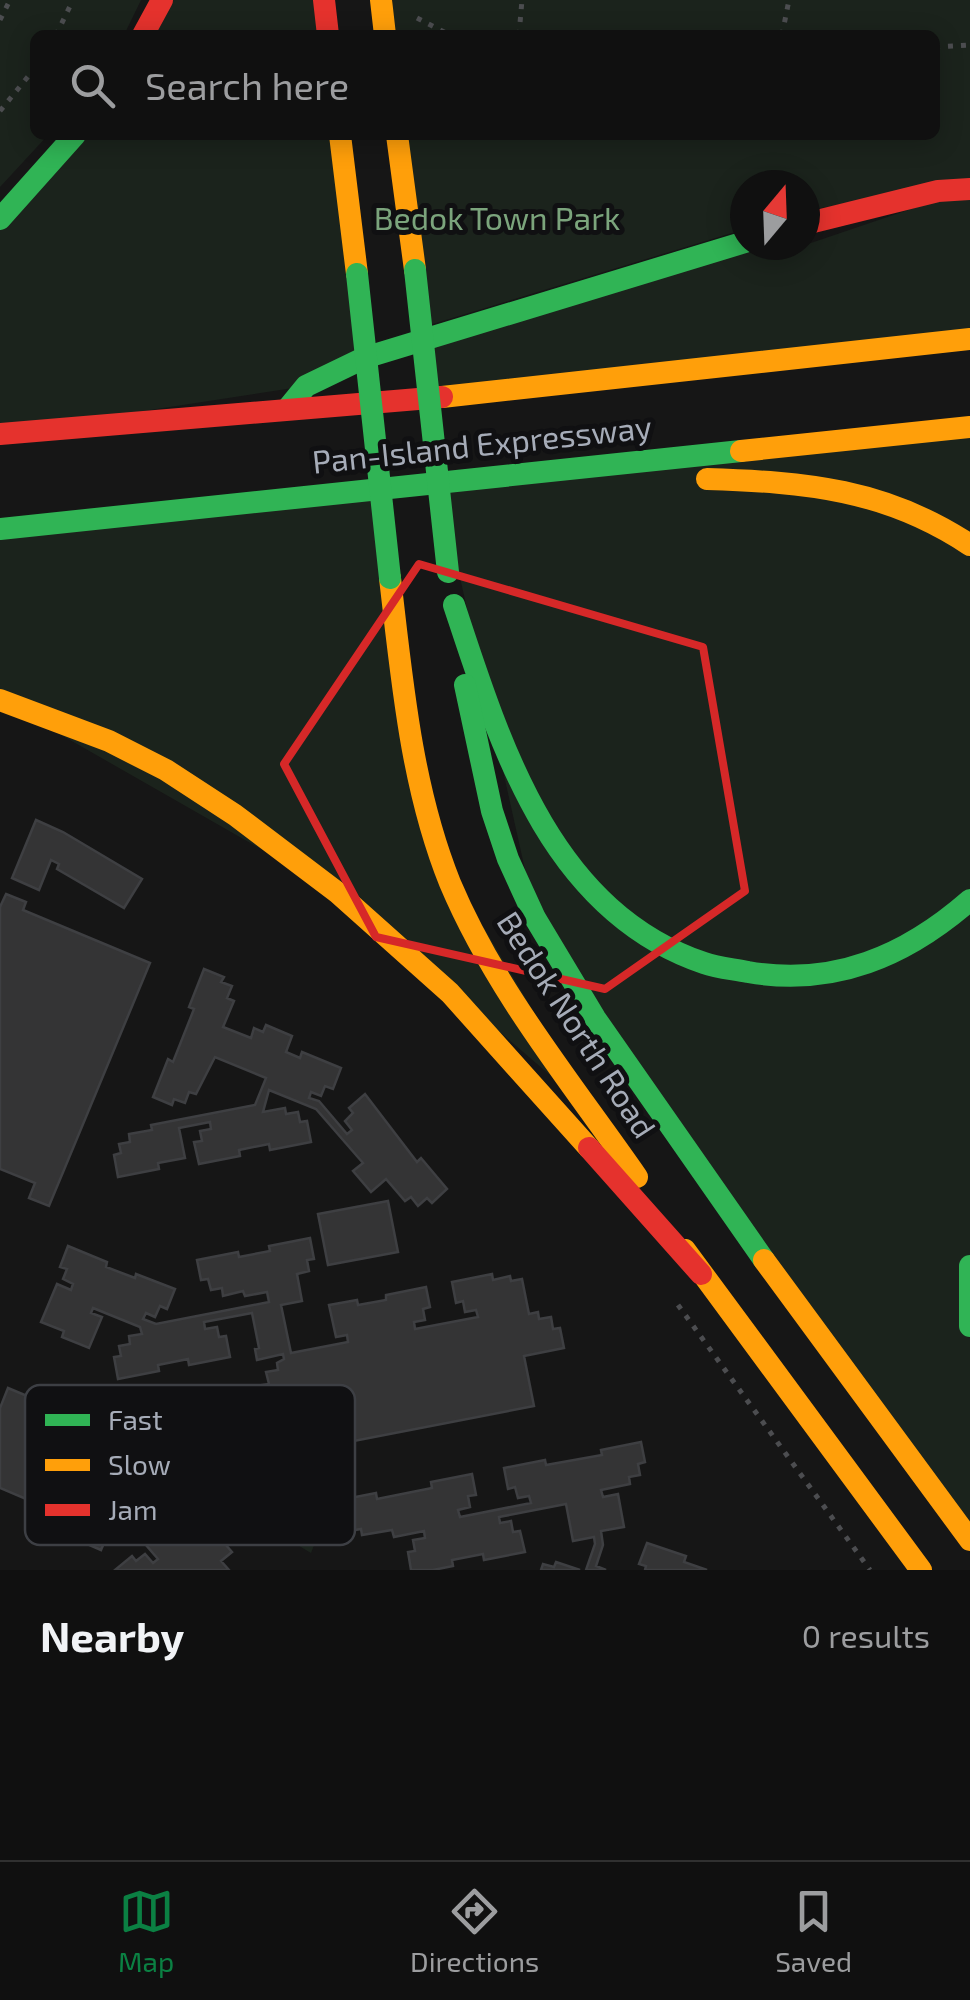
<!DOCTYPE html>
<style>
body{margin:0;font-family:"Exo 2",sans-serif;background:#1e1e1e;color:#f1f3f6}
.compass{position:absolute;left:730px;top:170px;width:90px;height:90px;border-radius:50%;background:#101010;box-shadow:0 5px 25px #0003;rotate:19deg}
.list{margin:0;padding:0;list-style:none}
h2{display:flex;justify-content:space-between;align-items:center;height:130px;margin:0;padding:0 40px;font-size:42px}
h2 small{font-size:32px;font-weight:400;color:#9c9d9f}
.icon{flex:none;width:55px;height:55px;fill:none;stroke:currentColor;stroke-width:2;stroke-linecap:round;stroke-linejoin:round}
.map{position:relative;flex:none;width:970px;height:1570px;overflow:hidden}
.search{position:absolute;background:#101010;box-shadow:0 5px 25px #0003;left:30px;right:30px;top:30px;height:110px;display:flex;align-items:center;gap:25px;box-sizing:border-box;padding:0 35px;border-radius:15px;color:#9c9d9f;font-size:38px}
.sheet{height:290px;background:#101010}
nav{display:flex;justify-content:space-around;align-items:center;box-sizing:border-box;height:140px;border-top:2px solid #303030;background:#101010;font-size:28px;color:#9c9d9f}
nav a{display:grid;justify-items:center;gap:5px}
nav .on{color:#0b8043}
.map>svg:first-child{display:block}
.green{fill:#1b231c}
.building{fill:#343435;stroke:#3e3f42;stroke-width:2.5;fill-rule:evenodd}
.lines{fill:none;stroke-linecap:round;stroke-linejoin:round}
.path{stroke:#4c4d50;stroke-width:5;stroke-dasharray:5 8;stroke-linecap:butt}
.fast{stroke:#30b455;stroke-width:22}
.slow{stroke:#ff9f0a;stroke-width:22}
.jam{stroke:#e5322d;stroke-width:22}
.fast-bridge{stroke:#30b455;stroke-width:22}
.marked{fill:none;stroke:#d62828;stroke-width:8;stroke-linejoin:round}
.labels{text-anchor:middle;stroke-width:10;stroke-linejoin:round;paint-order:stroke}
.park-label{font-size:32px;fill:#7ba47c;stroke:#101012}
.street-label{font-size:32px;fill:#a6acb8;stroke:#101012}
.key{fill:#101012;stroke:#3d3f44;stroke-width:2.5}
.key-label{font-size:28px;fill:#a6acb8}
</style>
<div class="map">
<svg width="970" height="1570" viewBox="0 0 970 1570">
<rect width="100%" height="100%" fill="#161616"/>
<g class="green">
<path d="M0 0H141L124 35H35V135H48L0 187Z"/>
<path d="M162 0H324L328 35H143Z"/>
<path d="M393 0H970V180L805 211V185H745V229L426 326 403 135H935V35H390Z"/>
<path d="M75 135H340L364 358 306 386 0 433V219Z"/>
<path d="M970 189V339L432 398 426 340 745 245H805Z"/>
<path d="M970 427V1540L536 919 439 483Z"/>
<path d="M380 488 439 852 593 1112 338 893 0 700V529Z"/>
<path d="M278 1466 280 1475 318 1469 326 1514 311 1553 291 1541 270 1514 278 1507 252 1477 261 1469Z"/>
</g>
<g class="building">
<path d="M36 820 63 832 142 879 124 908 57 869 59 864 51 860 39 890 12 878Z"/>
<path d="M6 894 26 902 23 910 150 963 49 1206 29 1198 35 1183 0 1169V907Z"/>
<path d="M204 969 224 977 221 982 232 986 227 998 234 1001 223 1027 251 1038 254 1028 263 1032 266 1025 292 1036 286 1052 300 1058 302 1052 341 1068 333 1089 325 1086 321 1096 311 1092 309 1098 319 1101 347 1134 352 1130 345 1121 353 1113 349 1108 365 1094 417 1162 421 1158 447 1189 432 1203 427 1198 418 1206 411 1197 405 1201 386 1179 371 1192 353 1171 363 1163 316 1109 269 1090 263 1112 285 1108 286 1114 298 1112 300 1122 307 1121 311 1142 270 1150 269 1144 239 1150 240 1156 199 1164 194 1142 202 1141 200 1131 211 1129 210 1122 179 1128 185 1158 158 1163 159 1169 118 1177 114 1155 121 1153 119 1144 130 1142 129 1134 152 1130 151 1125 255 1105 266 1078 215 1057 196 1094 189 1092 185 1103 174 1099 172 1105 153 1097 168 1059 173 1062 194 1009 189 1007Z"/>
<path d="M388 1201 398 1252 328 1265 318 1214Z"/>
<path d="M310 1238 314 1259 307 1260 309 1271 297 1274 302 1301 281 1305 291 1353 348 1342 347 1335 336 1337 329 1305 357 1300 358 1305 386 1300V1295L426 1287 430 1307 423 1309 425 1320 414 1322 415 1329 478 1317 476 1310 465 1312 463 1301 456 1303 452 1282 492 1274 493 1280 510 1276 511 1281 522 1279 529 1314 538 1312 539 1319 551 1317 553 1329 560 1328 564 1348 524 1356 534 1406 276 1456 262 1385 269 1384 266 1372 278 1370 277 1363 284 1359 283 1354 257 1360 255 1349 259 1348 252 1313 204 1322 205 1329 217 1327 219 1337 226 1336 230 1357 189 1365 188 1359 158 1365 159 1371 118 1379 114 1357 121 1356 119 1346 130 1344 129 1336 142 1334 140 1327 93 1308 91 1313 102 1317 89 1348 62 1337 64 1331 41 1322 57 1284 71 1290 73 1284 63 1279 67 1269 60 1267 68 1246 107 1262 106 1267 135 1278 136 1274 175 1289 167 1309 160 1306 155 1317 146 1313 143 1319 156 1324 269 1302 267 1292 245 1296 243 1291 223 1296 222 1288 211 1290 208 1279 201 1280 197 1260 238 1252 239 1257 270 1251 269 1246Z"/>
<path d="M8 1388 137 1442 232 1552 221 1561 229 1570H115L132 1556 136 1561 145 1554 153 1563 158 1559 120 1515 105 1509 103 1514 114 1519 101 1550 73 1538 76 1533 64 1528 65 1524 28 1509 31 1501 0 1488V1408ZM76 1474 86 1478 84 1484 108 1494 115 1488 123 1497 114 1505 65 1484 68 1477 74 1479Z"/>
<path d="M641 1442 645 1462 638 1464 640 1475 629 1477 630 1484 601 1490 603 1497 618 1494 624 1527 601 1531 603 1545 596 1566 606 1570H586L595 1544 594 1537 573 1541 566 1504 499 1517 500 1523 511 1521 513 1532 520 1531 525 1552 484 1560 483 1554 452 1560 453 1566 433 1570H411L408 1552 415 1551 413 1540 425 1538 424 1531 394 1537 392 1530 362 1535 361 1529 349 1531 347 1519 339 1521 335 1501 376 1493 377 1499 432 1488 431 1482 472 1474 476 1495 468 1496 470 1507 458 1510 460 1517 531 1503 529 1496 518 1498 515 1487 508 1489 504 1468 545 1460 546 1465 602 1455 601 1450Z"/>
<path d="M647 1543 686 1556 684 1562 707 1570H645L646 1566 639 1564Z"/>
<path d="M556 1562 580 1570H541L543 1564 554 1567Z"/>
</g>
<g class="lines">
<g class="path">
<path d="M417 18 450 35"/>
<path d="M0 20 10 0"/>
<path d="M56 35 73 0"/>
<path d="M519 35 522 0"/>
<path d="M782 35 789 0"/>
<path d="M935 47 970 45"/>
<path d="M0 111 35 68"/>
<path d="M678 1305 870 1570"/>
</g>
<g class="fast">
<path d="M0 219 75 135"/>
<path d="M288 408 306 386 364 358 745 242"/>
<path d="M0 529 741 451"/>
<path d="M454 605C500 744 550 911 704 963 718 968 734 969 748 972 834 987 906 956 970 900"/>
<path d="M465 685 492 811 508 859 535 918 595 1018 764 1260"/>
<path d="M970 1266V1326"/>
</g>
<g class="slow">
<path d="M381 0 385 35"/>
<path d="M340 135 357 274"/>
<path d="M397 135 415 270"/>
<path d="M442 397 970 339"/>
<path d="M741 451 970 427"/>
<path d="M707 479C805 482 886 489 970 545"/>
<path d="M390 578C402 680 411 786 450 883 495 990 571 1082 637 1177"/>
<path d="M0 700 109 741 166 770 235 815 338 893 450 993 589 1148"/>
<path d="M685 1250 921 1570"/>
<path d="M764 1260 970 1540"/>
</g>
<g class="jam">
<path d="M324 0 328 35"/>
<path d="M143 35 162 0"/>
<path d="M805 224 938 191 970 189"/>
<path d="M0 434 442 397"/>
<path d="M589 1148 701 1274"/>
</g>
<g class="fast-bridge">
<path d="M415 270 448 572"/>
<path d="M357 274 390 578"/>
</g>
</g>
<path class="marked" d="M419 564 703 647 745 891 605 989 376 937 284 764Z"/>
<g class="labels">
<g class="park-label">
<text x="497" y="230">Bedok Town Park</text>
</g>
<g class="street-label">
<text transform="translate(482 445) rotate(-6)" y="11">Pan-Island Expressway</text>
<text transform="translate(576 1025) rotate(57)" y="11">Bedok North Road</text>
</g>
</g>
<rect x="25" y="1385" width="330" height="160" rx="15" class="key"/>
<rect x="45" y="1414" width="45" height="12" fill="#30b455"/>
<rect x="45" y="1459" width="45" height="12" fill="#ff9f0a"/>
<rect x="45" y="1504" width="45" height="12" fill="#e5322d"/>
<g class="key-label">
<text x="108" y="1430">Fast</text>
<text x="108" y="1475">Slow</text>
<text x="108" y="1520">Jam</text>
</g>
</svg>
<svg class="compass" viewBox="-18 -18 36 36"><path d="M0-13l5 13h-10z" fill="#e53935"/><path d="M0 13l5-13h-10z" fill="#9c9d9f"/></svg>
<div class="search"><svg class="icon" aria-label="search" viewBox="0 0 24 24"><circle cx="10" cy="10" r="6"/><path d="M15 15l6 6"/></svg>Search here</div>
</div>
<section class="sheet">
<h2>Nearby<small>0 results</small></h2>
<ul class="list">
</ul>
</section>
<nav>
<a class="on"><svg class="icon" aria-label="map" viewBox="0 0 24 24"><path d="M3 6l6-2 6 2 6-2v14l-6 2-6-2-6 2zM9 4v14M15 6v14"/></svg>Map</a>
<a><svg class="icon" aria-label="directions" viewBox="0 0 24 24"><path d="M12 3l9 9-9 9-9-9zM9 14v-3h6M13 9l2 2-2 2"/></svg>Directions</a>
<a><svg class="icon" aria-label="saved" viewBox="0 0 24 24"><path d="M7 4h10v16l-5-4-5 4z"/></svg>Saved</a>
</nav>
